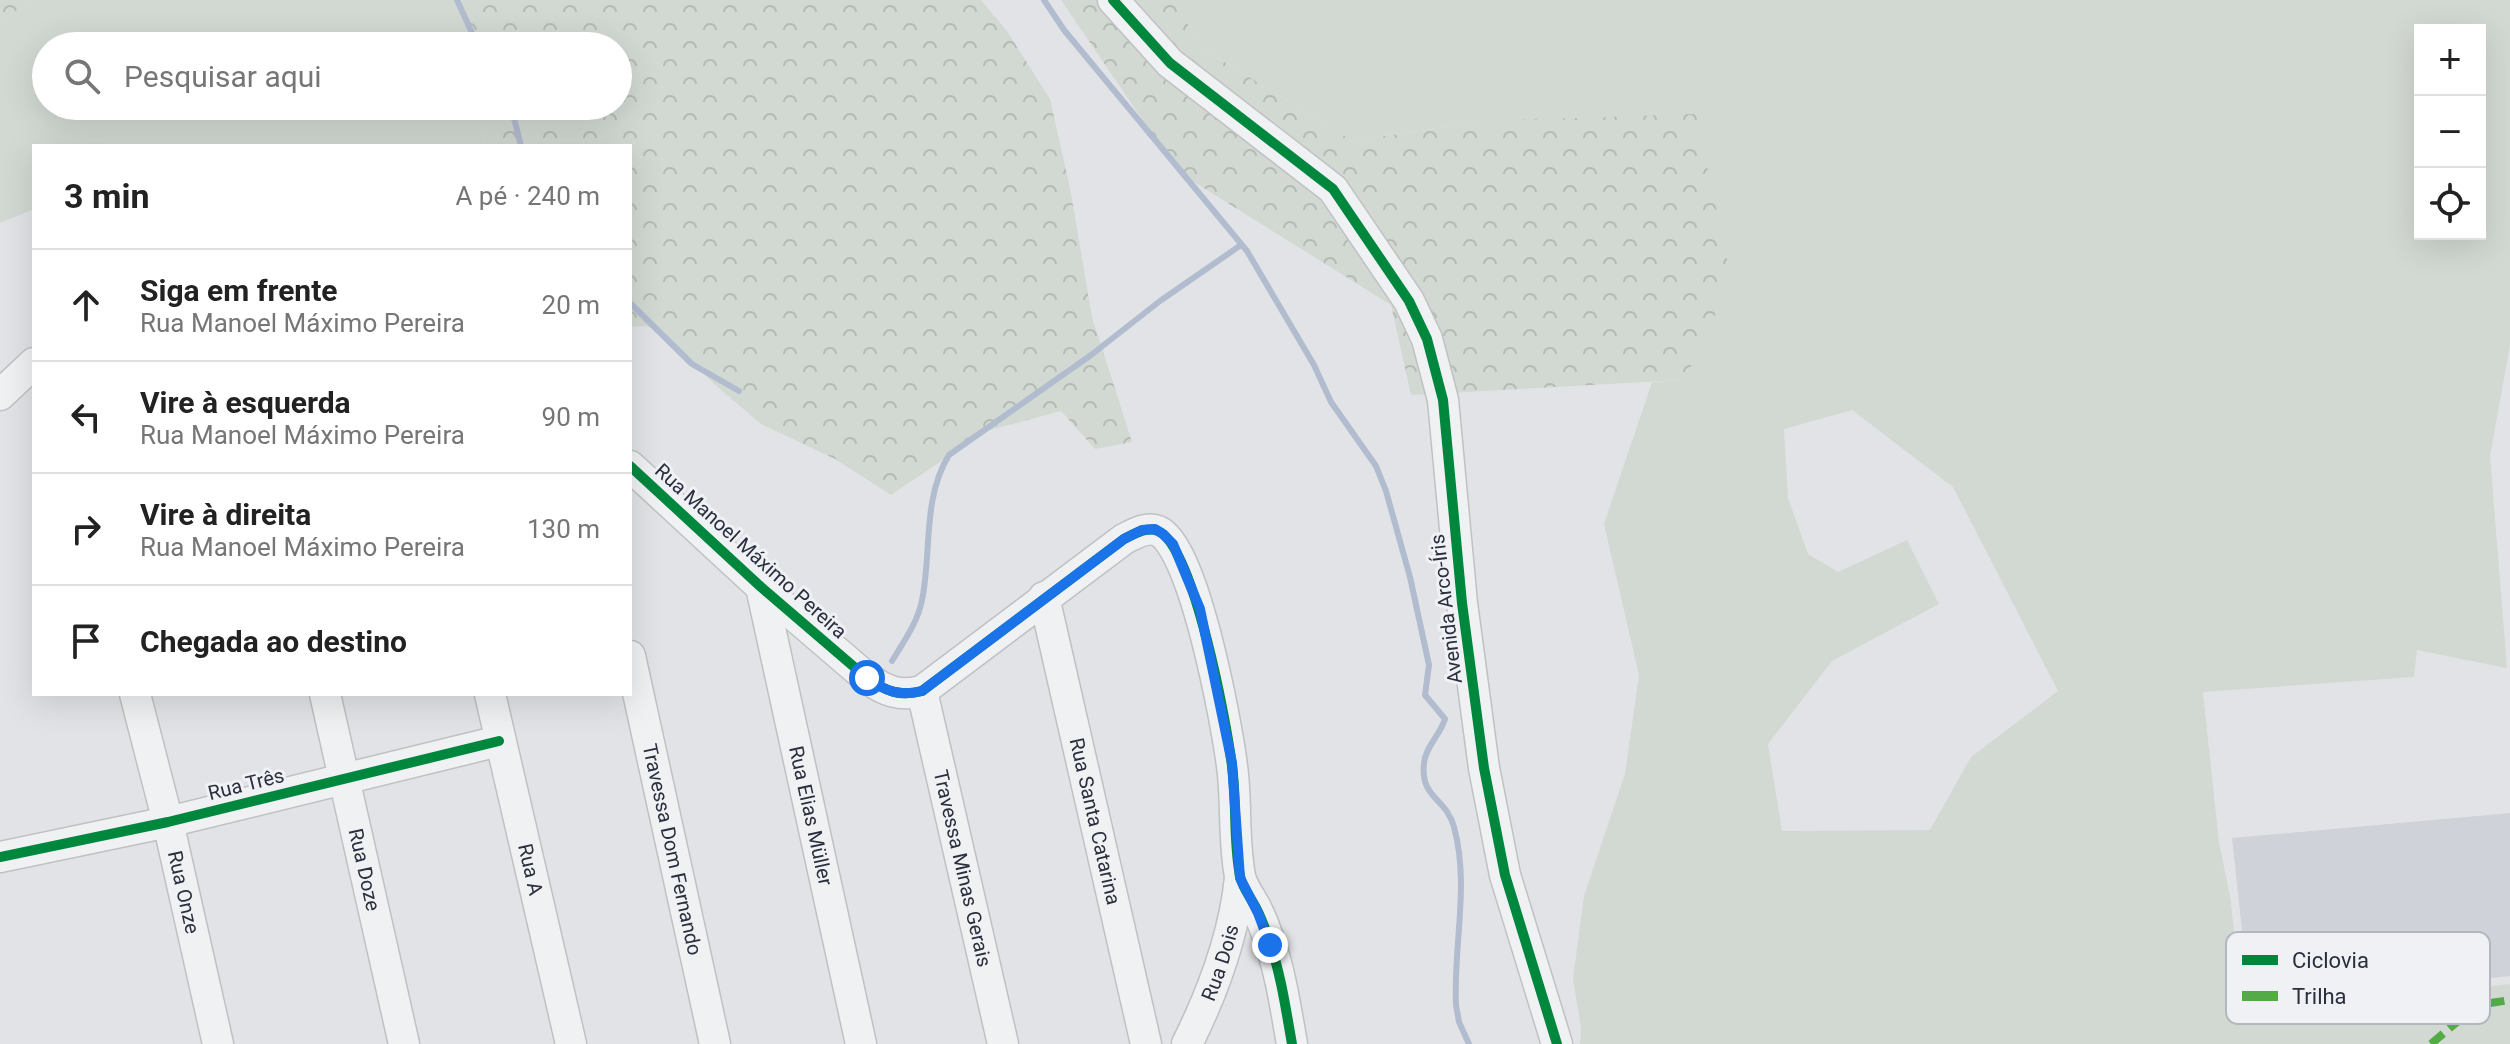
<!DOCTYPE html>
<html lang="pt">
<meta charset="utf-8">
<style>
body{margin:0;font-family:Roboto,sans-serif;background:#f6f6f6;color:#222}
.controls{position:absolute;right:24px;top:24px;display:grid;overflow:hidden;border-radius:0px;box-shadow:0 8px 32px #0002}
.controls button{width:72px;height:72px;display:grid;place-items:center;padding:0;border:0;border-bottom:2px solid #e0e0e0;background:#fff;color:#222;font:40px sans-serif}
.stop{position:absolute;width:24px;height:24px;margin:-18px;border:6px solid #1a73e8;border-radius:50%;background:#fff}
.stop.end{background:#1a73e8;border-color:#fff;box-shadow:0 2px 8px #0008}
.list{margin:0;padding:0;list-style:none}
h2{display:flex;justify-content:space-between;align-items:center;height:104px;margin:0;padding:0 32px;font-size:34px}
h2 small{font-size:26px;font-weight:400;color:#767676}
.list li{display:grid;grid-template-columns:52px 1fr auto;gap:24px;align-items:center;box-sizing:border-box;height:112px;padding:0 32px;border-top:2px solid #e0e0e0}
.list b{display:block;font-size:30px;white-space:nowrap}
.list p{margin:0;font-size:26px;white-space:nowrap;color:#767676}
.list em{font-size:26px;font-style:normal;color:#767676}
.icon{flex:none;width:44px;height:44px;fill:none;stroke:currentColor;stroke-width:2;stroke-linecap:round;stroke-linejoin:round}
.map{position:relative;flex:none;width:2510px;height:1044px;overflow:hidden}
.search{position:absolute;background:#fff;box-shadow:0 8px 32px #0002;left:32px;top:32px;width:600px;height:88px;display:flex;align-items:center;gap:20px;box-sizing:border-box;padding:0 28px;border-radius:44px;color:#767676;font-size:30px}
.panel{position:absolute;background:#fff;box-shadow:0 8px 32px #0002;left:32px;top:144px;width:600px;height:552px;border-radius:0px}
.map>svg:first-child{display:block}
.built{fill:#d0d2d9}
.grass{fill:#d2d9d2;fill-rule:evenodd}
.forest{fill:url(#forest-crowns)}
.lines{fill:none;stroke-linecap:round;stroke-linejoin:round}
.stream{stroke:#b2bccf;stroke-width:6}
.minor-casing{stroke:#c0c1c4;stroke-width:33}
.minor{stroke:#f0f1f3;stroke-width:30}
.quiet{stroke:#53ab46;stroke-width:8;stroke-dasharray:16 8;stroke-linecap:butt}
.cycleway-casing{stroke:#eff1f5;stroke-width:15}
.cycleway{stroke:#00873e;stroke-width:10}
.route{stroke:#1a73e8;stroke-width:10}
.labels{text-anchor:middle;stroke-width:6;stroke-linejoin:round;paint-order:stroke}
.street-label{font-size:20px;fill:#2a2f3e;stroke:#eff1f5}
.key{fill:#eff1f5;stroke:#b4b7be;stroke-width:2}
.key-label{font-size:22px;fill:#2a2f3e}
</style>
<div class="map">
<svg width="2510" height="1044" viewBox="0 0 2510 1044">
<defs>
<pattern id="forest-crowns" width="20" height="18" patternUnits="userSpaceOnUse" patternTransform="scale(2)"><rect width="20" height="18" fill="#d2d9d2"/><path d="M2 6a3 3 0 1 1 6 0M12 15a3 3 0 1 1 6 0" fill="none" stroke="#b4bbb5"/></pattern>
</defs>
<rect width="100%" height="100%" fill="#e2e3e6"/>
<path class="built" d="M2510 813V976L2250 1005 2232 838Z"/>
<g class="grass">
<path d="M33 0H461L469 46H46V106H479L485 146H34V209L0 223V21Z"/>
<path d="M1172 0H2510V345L2490 456 2507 668 2417 650 2414 677 2203 692 2219 843 2230 896 2243 1011 2510 984V1044H1580L1581 1027 1573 979 1584 896 1625 774 1639 675 1604 524 1652 382 1682 380 1484 121 1353 141 1205 50ZM2420 30H2480V234H2420ZM1852 410 1953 487 2058 691 1971 757 1930 830 1782 831 1768 744 1832 661 1939 604 1907 540 1838 572 1808 554 1788 498 1784 429Z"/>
</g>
<g class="forest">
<path d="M0 0H33L0 21Z"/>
<path d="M461 0H981L1007 31 1050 99 1070 188 1092 317 1132 442 1095 449 1061 411 986 431 891 495 835 459 761 424 713 383 677 346 648 326 630 327V146H485L479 106H618V46H469Z"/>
<path d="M1061 0H1172L1205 50 1353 141 1484 121 1696 114 1730 273 1704 346 1682 380 1411 395 1391 305 1178 172Z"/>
</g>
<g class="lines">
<g class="stream">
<path d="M457 0 478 46"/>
<path d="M1044 0 1064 30 1247 251 1314 365 1331 402 1376 466 1386 491 1410 577 1429 665 1425 695 1445 719C1440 735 1425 748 1424 763 1420 799 1446 797 1454 827 1470 885 1453 946 1456 1005L1459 1022 1469 1044"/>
<path d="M511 106 521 146"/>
<path d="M630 303 692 364 739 391"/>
<path d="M892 661C903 643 918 622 922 600 932 552 922 499 949 455L1091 355 1160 301 1241 245"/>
</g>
<defs>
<g id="minor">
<path d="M1113 0 1170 63 1333 189 1409 301 1427 339 1443 400 1462 603 1484 768 1505 875 1557 1044"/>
<path d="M0 395 34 363"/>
<path d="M630 466 761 587 867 678C885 691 900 697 922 691L1124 539C1134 534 1147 526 1158 531 1194 546 1227 725 1232 766 1237 802 1233 840 1240 876 1242 887 1251 898 1256 908 1262 919 1266 931 1270 943 1281 975 1286 1010 1292 1044"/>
<path id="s1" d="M761 587 861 1044"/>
<path id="s2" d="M1044 597 1146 1044"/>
<path id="s3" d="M630 656 715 1044"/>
<path id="s4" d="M922 691 1003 1044"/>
<path id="s5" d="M135 694 168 822 218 1044"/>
<path id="s6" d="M325 694 404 1044"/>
<path id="s7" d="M490 694 571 1044"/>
<path d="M0 857 168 822 499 741"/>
<path id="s8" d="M1187 1044C1213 992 1234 936 1240 878"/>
</g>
</defs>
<use href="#minor" class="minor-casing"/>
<use href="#minor" class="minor"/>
<path class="quiet" d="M2431 1044 2477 1005 2510 1000"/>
<defs>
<g id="cycleway">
<path d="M1113 0 1170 63 1333 189 1409 301 1427 339 1443 400 1462 603 1484 768 1505 875 1557 1044"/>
<path d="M630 466 761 587 867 678C885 691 900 697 922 691L1124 539C1134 534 1147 526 1158 531 1194 546 1227 725 1232 766 1237 802 1233 840 1240 876 1242 887 1251 898 1256 908 1262 919 1266 931 1270 943 1281 975 1286 1010 1292 1044"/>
<path d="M0 857 168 822 499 741"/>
</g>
</defs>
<use href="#cycleway" class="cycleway-casing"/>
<use href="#cycleway" class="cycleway"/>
</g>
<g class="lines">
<path class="route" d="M867 678C885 691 900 697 922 691L1124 539 1142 530 1155 529 1163 534 1173 544 1200 609 1232 763 1240 878 1258 913 1270 945"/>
</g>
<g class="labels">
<g class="street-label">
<text transform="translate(751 551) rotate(42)" y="7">Rua Manoel Máximo Pereira</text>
<text transform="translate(1446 609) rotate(-97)" y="7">Avenida Arco-Íris</text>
<text transform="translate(246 784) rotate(-14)" y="7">Rua Três</text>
<text dy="7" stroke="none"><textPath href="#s1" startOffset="234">Rua Elias Müller</textPath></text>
<text dy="7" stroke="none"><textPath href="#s2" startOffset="230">Rua Santa Catarina</textPath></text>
<text dy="7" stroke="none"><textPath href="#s3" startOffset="198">Travessa Dom Fernando</textPath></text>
<text dy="7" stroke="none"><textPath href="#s4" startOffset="182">Travessa Minas Gerais</textPath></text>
<text dy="7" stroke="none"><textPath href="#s6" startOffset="180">Rua Doze</textPath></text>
<text dy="7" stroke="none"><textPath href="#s7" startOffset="180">Rua A</textPath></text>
<text dy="7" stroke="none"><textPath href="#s5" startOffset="204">Rua Onze</textPath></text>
<text dy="7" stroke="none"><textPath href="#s8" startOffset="88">Rua Dois</textPath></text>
</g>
</g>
<rect x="2226" y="932" width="264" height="92" rx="12" class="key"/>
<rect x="2242" y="955" width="36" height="10" fill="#00873e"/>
<rect x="2242" y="991" width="36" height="10" fill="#53ab46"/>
<g class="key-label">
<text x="2292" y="968">Ciclovia</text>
<text x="2292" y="1004">Trilha</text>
</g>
</svg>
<div class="controls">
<button>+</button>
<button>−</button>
<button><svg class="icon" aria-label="locate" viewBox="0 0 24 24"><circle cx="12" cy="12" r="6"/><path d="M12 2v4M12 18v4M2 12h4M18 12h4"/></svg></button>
</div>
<div class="stop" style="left:867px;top:678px"></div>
<div class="stop end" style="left:1270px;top:945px"></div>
<div class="search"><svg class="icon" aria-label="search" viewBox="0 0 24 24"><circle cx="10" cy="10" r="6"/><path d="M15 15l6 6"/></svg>Pesquisar aqui</div>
<section class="panel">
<h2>3 min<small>A pé · 240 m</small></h2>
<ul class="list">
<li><svg class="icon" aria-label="ahead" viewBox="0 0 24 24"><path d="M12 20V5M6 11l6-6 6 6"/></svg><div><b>Siga em frente</b><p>Rua Manoel Máximo Pereira</p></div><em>20 m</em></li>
<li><svg class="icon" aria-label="left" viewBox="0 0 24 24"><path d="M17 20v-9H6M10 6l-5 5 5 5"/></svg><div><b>Vire à esquerda</b><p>Rua Manoel Máximo Pereira</p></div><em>90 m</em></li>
<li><svg class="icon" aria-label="right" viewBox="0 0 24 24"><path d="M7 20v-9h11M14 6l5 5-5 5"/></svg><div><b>Vire à direita</b><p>Rua Manoel Máximo Pereira</p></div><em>130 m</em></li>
<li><svg class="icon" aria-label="arrive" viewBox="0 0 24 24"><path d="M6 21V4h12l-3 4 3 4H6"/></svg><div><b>Chegada ao destino</b></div></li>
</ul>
</section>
</div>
